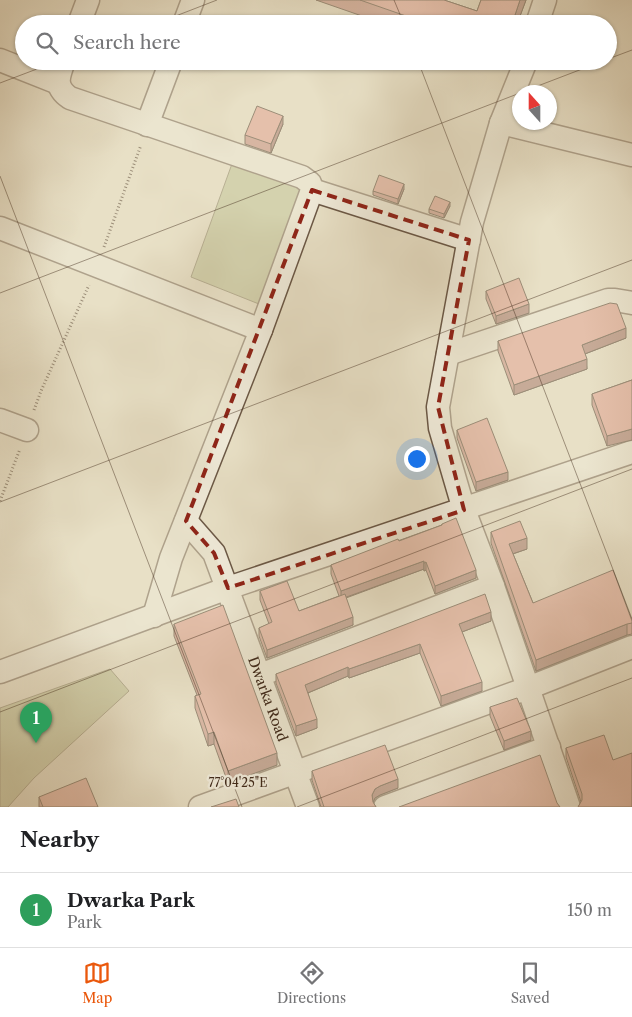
<!DOCTYPE html>
<meta charset="utf-8">
<style>
body{margin:0;font-family:"Libre Caslon Text",serif;background:#f6f6f6;color:#202124}
.compass{position:absolute;left:512px;top:85px;width:45px;height:45px;border-radius:50%;background:#fff;box-shadow:0 1px 4px #0004;rotate:339deg}
.you{position:absolute;left:416px;top:458px;width:18px;height:18px;margin:-12px;border:4px solid #fff;border-radius:50%;background:#1a73e8;box-shadow:0 0 0 8px #1a73e833}
.badge{display:grid;place-items:center;width:32px;height:32px;border-radius:50%;background:#ea580c;color:#fff;font-size:16px;font-weight:700}
.pin{position:absolute;translate:-50% -41px;filter:drop-shadow(0 1px 2px #0008)}
.pin::after{content:'';position:absolute;top:26px;width:18px;height:15px;background:inherit;clip-path:polygon(0 0,100% 0,50% 100%)}
.list{margin:0;padding:0;list-style:none}
h2{display:flex;justify-content:space-between;align-items:center;height:65px;margin:0;padding:0 20px;font-size:21px}
h2 small{font-size:16px;font-weight:400;color:#757577}
.list li{display:grid;grid-template-columns:32px 1fr auto;gap:15px;align-items:center;box-sizing:border-box;height:75px;padding:0 20px;border-top:1px solid #e0e0e0}
.list b{display:block;font-size:19px;white-space:nowrap}
.list p{margin:0;font-size:16px;white-space:nowrap;color:#757577}
.list em{font-size:16px;font-style:normal;color:#757577}
.icon{flex:none;width:28px;height:28px;fill:none;stroke:currentColor;stroke-width:2;stroke-linecap:round;stroke-linejoin:round}
.map{position:relative;flex:none;width:632px;height:807px;overflow:hidden}
.search{position:absolute;background:#fff;box-shadow:0 1px 4px #0004;left:15px;right:15px;top:15px;height:55px;display:flex;align-items:center;gap:12px;box-sizing:border-box;padding:0 18px;border-radius:28px;color:#757577;font-size:19px}
.sheet{height:140px;background:#fff}
nav{display:flex;justify-content:space-around;align-items:center;box-sizing:border-box;height:70px;border-top:1px solid #e0e0e0;background:#fff;font-size:14px;color:#757577}
nav a{display:grid;justify-items:center;gap:2px}
nav .on{color:#ea580c}
.map>svg:first-child{display:block}
.green{fill:#bdc090;stroke:#7f7656}
.lines{fill:none;stroke-linecap:round;stroke-linejoin:round}
.minor-casing{stroke:#6b5846;stroke-width:25}
.path{stroke:#412b1b;stroke-width:3;stroke-dasharray:1 2.5;stroke-linecap:butt}
.minor{stroke:#f0ebda;stroke-width:22}
.wall{fill:#c38476;stroke:#412b1b}
.shaded-wall{fill:#9f6c60;stroke:#412b1b}
.building{fill:#e39a89;stroke:#412b1b}
.marked{fill:none;stroke:#8f2418;stroke-width:4;stroke-dasharray:10 6;stroke-linejoin:round}
.ticks{fill:none;stroke:#412b1b;stroke-width:1;stroke-opacity:0.45}
.labels{text-anchor:middle;stroke-width:4.5;stroke-linejoin:round;paint-order:stroke}
.street-label{font-size:14px;fill:#412b1b;stroke:#f0ebda}
.ticks-label{font-size:12px;text-anchor:middle;fill:#412b1b;stroke:#f0ebda;stroke-width:4.5;stroke-linejoin:round;paint-order:stroke}
</style>
<div class="map">
<svg width="632" height="807" viewBox="0 0 632 807">
<rect width="100%" height="100%" fill="#e8e0c6"/>
<filter id="stains"><feTurbulence type="fractalNoise" baseFrequency=".004" numOctaves="4"/><feColorMatrix values="0 0 0 0 .2 0 0 0 0 .09 0 0 0 0 .02 0 0 0 .5 -.17"/></filter>
<radialGradient id="worn" r=".72"><stop offset=".6" stop-color="#630" stop-opacity="0"/><stop offset="1" stop-color="#630" stop-opacity=".3"/></radialGradient>
<g class="green">
<path d="M233 161 304 187 264 306 191 277Z"/>
<path d="M110 669 129 691 34 778 8 807H0V708Z"/>
</g>
<g class="lines">
<defs>
<g id="minor">
<path d="M79 24 88 0"/>
<path d="M184 24 193 0"/>
<path d="M537 24 545 0"/>
<path d="M0 60 58 83"/>
<path d="M64 61C58 77 54 87 70 98L302 177 310 183 312 190 261 330 171 558 154 616"/>
<path d="M526 61 501 123 472 222 438 407 440 428 464 510 493 586 569 807"/>
<path d="M501 123 632 155"/>
<path d="M147 125 171 61"/>
<path d="M312 190 469 240"/>
<path d="M0 228 261 330"/>
<path d="M448 354 608 300H615L632 303"/>
<path d="M0 420 27 430"/>
<path id="s1" d="M186 521 214 553 308 807"/>
<path d="M0 672 228 588 632 452"/>
<path d="M260 675 493 586"/>
<path d="M200 807 528 688 632 647"/>
<path d="M385 807 549 747"/>
</g>
</defs>
<use href="#minor" class="minor-casing"/>
<g class="path">
<path d="M104 247 141 145"/>
<path d="M34 410 41 391 89 285"/>
<path d="M0 501 20 449"/>
</g>
<use href="#minor" class="minor"/>
</g>
<g class="wall">
<path d="M316 0H444L477 11 481 0H526L517 24H385Z"/>
<path d="M495 61H504L503 64Z"/>
<path d="M283 124 271 153 245 144V135Z"/>
<path d="M404 189 398 204 373 195V191Z"/>
<path d="M450 206 444 218 429 213V209Z"/>
<path d="M486 291 529 313 496 324 486 299Z"/>
<path d="M626 338 585 354 587 369 514 395 498 351V341Z"/>
<path d="M632 380 607 446 592 405V394Z"/>
<path d="M457 430 508 480 476 491 457 438Z"/>
<path d="M442 524 476 578 435 594 426 570 424 571V569L346 598 353 625 267 658 259 636V628L269 624 260 600V591L299 611 339 596 331 574V565L442 525Z"/>
<path d="M491 532 527 549 513 554 533 603 632 621V634L627 635 536 671 491 543Z"/>
<path d="M491 621 462 632 482 691 441 706 420 653 349 678 348 676 308 693 317 728 296 736 276 683V674Z"/>
<path d="M174 624 277 765 228 783 214 744 208 746 195 708V696L197 695 174 636Z"/>
<path d="M490 707 531 740 504 750 490 716Z"/>
<path d="M566 748 613 760 579 806 581 802 566 757Z"/>
<path d="M312 771 398 788 380 795 375 798 373 803 376 807H321L312 780Z"/>
<path d="M39 797 98 807H39Z"/>
</g>
<g class="shaded-wall">
<path d="M520 0H526L517 24H512Z"/>
<path d="M283 116V124L271 153V144Z"/>
<path d="M404 184V189L398 204V199Z"/>
<path d="M450 202V206L444 218V214Z"/>
<path d="M529 304V313L496 324V316Z"/>
<path d="M626 328V338L582 355V345Z"/>
<path d="M587 359V369L514 395V385Z"/>
<path d="M632 429V440L607 446V436Z"/>
<path d="M508 472V480L476 491V482Z"/>
<path d="M527 538V549L509 555V544Z"/>
<path d="M424 561V569L341 599V591Z"/>
<path d="M426 562V570L424 571V563Z"/>
<path d="M476 570V578L435 594V586Z"/>
<path d="M491 612V621L459 633V624Z"/>
<path d="M353 617V625L267 658V650Z"/>
<path d="M627 624V635L536 671V660Z"/>
<path d="M420 644V653L349 678V669Z"/>
<path d="M348 667V676L305 694V685Z"/>
<path d="M482 682V691L441 706V696Z"/>
<path d="M317 719V728L296 736V726Z"/>
<path d="M531 731V740L504 750V741Z"/>
<path d="M214 732V744L208 746V734Z"/>
<path d="M277 753V765L228 783V771Z"/>
<path d="M398 779V788L380 795 375 798 372 804V795L375 789 380 786Z"/>
</g>
<g class="building">
<path d="M360 0H444L477 11 481 0H520L512 24H429Z"/>
<path d="M257 106 283 116 271 144 245 135Z"/>
<path d="M379 175 404 184 398 199 373 191Z"/>
<path d="M435 196 450 202 444 214 429 209Z"/>
<path d="M519 278 529 304 496 316 486 291Z"/>
<path d="M610 303 617 304 626 328 582 345 587 359 514 385 498 341Z"/>
<path d="M632 380V429L607 436 592 394Z"/>
<path d="M487 418 508 472 476 482 457 430Z"/>
<path d="M456 518 476 570 435 586 426 562 424 563V561L341 591 331 565 398 539 399 541 442 525V524Z"/>
<path d="M520 521 527 538 509 544 533 603 613 570 632 621V623L627 624 536 660 491 532Z"/>
<path d="M287 581 299 611 345 594 353 617 267 650 259 628 272 622 260 591Z"/>
<path d="M485 594 491 612 459 624 482 682 441 696 420 644 349 669 348 667 305 685 317 719 296 726 276 674Z"/>
<path d="M223 605 277 753 228 771 214 732 208 734 195 696 201 694 174 624Z"/>
<path d="M517 698 531 731 504 741 490 707Z"/>
<path d="M604 735 613 760 632 753V807H578L582 800V794L566 748Z"/>
<path d="M385 745 398 779 380 786 375 789 372 795 373 802 376 807H324L312 771Z"/>
<path d="M540 755 557 803 560 807H399Z"/>
<path d="M86 778 98 807H43L39 797Z"/>
<path d="M236 799 239 807H211Z"/>
</g>
<path d="M0 0H632V807H0ZM312 190 469 240 438 407 464 510 228 588 214 553 186 521Z" fill="#e8e0c6" fill-opacity=".55" fill-rule="evenodd"/>
<path class="marked" d="M312 190 469 240 438 407 464 510 228 588 214 553 186 521Z"/>
<path class="ticks" d="M394 0 404 24M155 24 217 0M608 59 632 50M418 61 632 619M0 83 58 61M522 92 603 61M0 176 242 807M0 293 520 93M0 502 632 260M0 712 632 469M297 807 632 678"/>
<g class="labels">
<g class="street-label">
<text dy="5" stroke="none"><textPath href="#s1" startOffset="198">Dwarka Road</textPath></text>
</g>
</g>
<g class="ticks-label">
<text x="238" y="787">77°04'25"E</text>
</g>
<rect width="100%" height="100%" filter="url(#stains)"/>
<rect width="100%" height="100%" fill="url(#worn)"/>
</svg>
<svg class="compass" viewBox="-18 -18 36 36"><path d="M0-13l5 13h-10z" fill="#e53935"/><path d="M0 13l5-13h-10z" fill="#757577"/></svg>
<div class="you"></div>
<div class="pin badge" style="left:36px;top:743px;background:#2e9e5b">1</div>
<div class="search"><svg class="icon" aria-label="search" viewBox="0 0 24 24"><circle cx="10" cy="10" r="6"/><path d="M15 15l6 6"/></svg>Search here</div>
</div>
<section class="sheet">
<h2>Nearby<small></small></h2>
<ul class="list">
<li><span class="badge" style="background:#2e9e5b">1</span><div><b>Dwarka Park</b><p>Park</p></div><em>150 m</em></li>
</ul>
</section>
<nav>
<a class="on"><svg class="icon" aria-label="map" viewBox="0 0 24 24"><path d="M3 6l6-2 6 2 6-2v14l-6 2-6-2-6 2zM9 4v14M15 6v14"/></svg>Map</a>
<a><svg class="icon" aria-label="directions" viewBox="0 0 24 24"><path d="M12 3l9 9-9 9-9-9zM9 14v-3h6M13 9l2 2-2 2"/></svg>Directions</a>
<a><svg class="icon" aria-label="saved" viewBox="0 0 24 24"><path d="M7 4h10v16l-5-4-5 4z"/></svg>Saved</a>
</nav>
